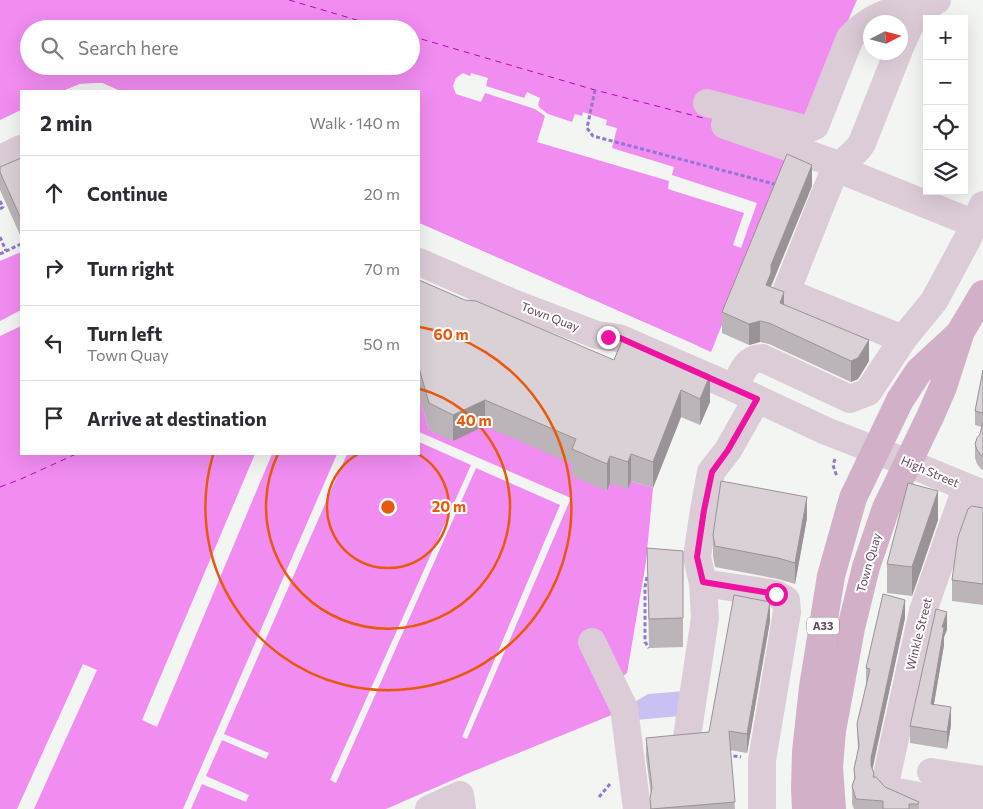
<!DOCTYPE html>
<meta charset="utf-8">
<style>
body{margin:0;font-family:Commissioner,sans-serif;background:#f7f7f7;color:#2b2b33}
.controls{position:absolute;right:15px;top:15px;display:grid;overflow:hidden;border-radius:0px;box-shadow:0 5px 20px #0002}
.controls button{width:45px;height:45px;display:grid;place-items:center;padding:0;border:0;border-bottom:1px solid #e1e1e2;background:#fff;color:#2b2b33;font:25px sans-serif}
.compass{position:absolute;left:863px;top:15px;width:45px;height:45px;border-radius:50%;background:#fff;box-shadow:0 5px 20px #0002;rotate:84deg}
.stop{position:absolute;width:15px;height:15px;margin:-11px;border:4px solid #ef12a0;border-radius:50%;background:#fff}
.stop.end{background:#ef12a0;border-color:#fff;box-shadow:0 1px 5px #0008}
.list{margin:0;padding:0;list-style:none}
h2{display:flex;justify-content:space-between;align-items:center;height:65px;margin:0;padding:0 20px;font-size:21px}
h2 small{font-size:16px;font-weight:400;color:#7c7c81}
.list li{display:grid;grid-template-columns:32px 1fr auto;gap:15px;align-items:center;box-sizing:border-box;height:75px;padding:0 20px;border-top:1px solid #e1e1e2}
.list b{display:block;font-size:19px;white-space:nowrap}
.list p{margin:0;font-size:16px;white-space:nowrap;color:#7c7c81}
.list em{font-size:16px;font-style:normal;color:#7c7c81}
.icon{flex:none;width:28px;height:28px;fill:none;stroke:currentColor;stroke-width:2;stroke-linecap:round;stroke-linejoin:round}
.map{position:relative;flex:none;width:983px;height:809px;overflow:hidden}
.search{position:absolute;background:#fff;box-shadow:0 5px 20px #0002;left:20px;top:20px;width:400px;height:55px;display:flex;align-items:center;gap:12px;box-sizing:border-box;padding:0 18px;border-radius:28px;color:#7c7c81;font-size:19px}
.panel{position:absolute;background:#fff;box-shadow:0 5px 20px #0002;left:20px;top:90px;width:400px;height:365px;border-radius:0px}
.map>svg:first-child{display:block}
.green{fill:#cac1f3}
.water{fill:#f18cf1;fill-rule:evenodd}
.pier{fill:#f3f5f2}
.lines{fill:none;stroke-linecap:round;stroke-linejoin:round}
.ferry{stroke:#b805b7;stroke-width:1;stroke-dasharray:6 5;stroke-linecap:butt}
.path{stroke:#9276d3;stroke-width:3;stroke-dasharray:4 2.5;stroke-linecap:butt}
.minor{stroke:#dcccd8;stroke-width:28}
.major{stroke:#d2b1c8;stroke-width:28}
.wall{fill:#bbb4b9}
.shaded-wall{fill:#999296}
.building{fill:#dad1d7;stroke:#999296}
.route{stroke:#ef12a0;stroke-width:6}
.ring{fill:none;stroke:#e8590c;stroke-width:2.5}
.labels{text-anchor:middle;stroke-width:4;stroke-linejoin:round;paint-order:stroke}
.shield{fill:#fff;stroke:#90808c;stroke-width:1}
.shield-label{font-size:11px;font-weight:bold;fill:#61495b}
.street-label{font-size:12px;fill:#61495b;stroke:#fff}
.centre{fill:#e8590c;stroke:#fff;stroke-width:2.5}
.ring-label{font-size:15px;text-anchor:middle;font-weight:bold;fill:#e8590c;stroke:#fff;stroke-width:4;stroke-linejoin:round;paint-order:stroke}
</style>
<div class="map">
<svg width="983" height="809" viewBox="0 0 983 809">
<rect width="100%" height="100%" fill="#f3f5f2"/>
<path class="green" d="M685 691 680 716 636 720 633 703 648 694Z"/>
<g class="water">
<path d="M0 0H857L799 134 711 352 419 223V91H120L102 83 80 84 63 91H21V110L0 120ZM29 29H411V66H29Z"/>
<path d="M21 252V454H419V395L429 430 485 426 569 452 606 491 610 483 631 481 653 488 646 562 627 673 602 693 614 714 469 773 386 809H0V261Z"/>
</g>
<g class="pier">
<path d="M463 73 470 76 471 73 488 78 486 86 524 98 527 92 540 98 538 105 540 108 548 114 572 122 575 114 582 116 583 112 607 120 606 125 617 128 612 148 674 167 672 175 757 203 741 248 733 245 744 213 668 189 669 181 537 142 545 116 535 109 485 93 481 102 456 94 453 86 456 78Z"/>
<path d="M102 83 120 91H113L101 86H80L69 91H63L80 84Z"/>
<path d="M419 223 698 346 697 349 419 226Z"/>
<path d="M21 310V326L0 336V321Z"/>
<path d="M419 432 571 498 467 739 462 737 560 505 476 468 336 783 330 780 471 465 419 442Z"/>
<path d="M255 454H272L157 727 142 720Z"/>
<path d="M337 454H347L224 734 269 753 266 759 222 740 206 776 249 795 246 802 202 784 191 809H183Z"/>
<path d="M83 664 97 670 34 809H17Z"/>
</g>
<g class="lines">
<g class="ferry">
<path d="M289 0 387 29"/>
<path d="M411 36 595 90 703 118"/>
<path d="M0 487 21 479 76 454"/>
</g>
<g class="path">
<path d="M595 90 587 128 593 136 778 185"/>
<path d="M0 201 3 207 0 209"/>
<path d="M0 237 6 251"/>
<path d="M0 254 21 244"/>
<path d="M835 459 833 465 837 477"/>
<path d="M647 577 645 587V642L649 648"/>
<path d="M727 755 741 757"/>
<path d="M599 797 610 784"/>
</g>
<g class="minor">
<path d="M900 47 910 25 935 0"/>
<path d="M898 52 862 143C855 156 840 161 833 174L786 292 903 339"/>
<path d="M707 103 801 128 808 129 815 126 850 38C854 34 857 30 862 27 883 10 911 6 937 0"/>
<path d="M725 125 839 165"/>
<path d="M0 159 21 149"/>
<path d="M836 168 975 224"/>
<path d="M419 262 513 303 597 335 619 338 734 388 826 431 908 463 983 494"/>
<path d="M734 388C741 375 745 358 762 358L850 399 868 392 903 339 934 301 968 238 983 205"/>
<path d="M966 488 923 611 886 779 887 784 891 789 897 792 930 798 983 805"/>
<path d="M703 583 776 594 786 600 787 612 762 760V809"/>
<path d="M592 642 624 708 637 809"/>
<path d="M687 737 705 618 703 583 697 557 704 510 711 472 728 450 757 399"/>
<path d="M931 772 983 780"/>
<path d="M429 809 460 795 462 809"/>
</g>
<g class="major">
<path d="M806 809 805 789 806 752 813 687 831 576 853 498 900 400 919 371 959 334"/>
<path d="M832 809 829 767 832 731 851 628 866 567 886 508 930 417 943 387 961 331 983 294"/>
</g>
</g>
<g class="wall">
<path d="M21 158V237L0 190V167Z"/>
<path d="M812 186 771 287 784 304 869 361 858 379 851 382 769 344 760 342 749 345 722 333V312Z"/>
<path d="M419 280 465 300 710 402 700 425 681 417 653 488 631 481 628 489 610 483 607 491 572 476V464L485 426 453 441 429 430 419 395Z"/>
<path d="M983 370V470L981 469 977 464 975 458V444L980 434 982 427 975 425V411Z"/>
<path d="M983 508V605L952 601V580Z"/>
<path d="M807 518 795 584 778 579 715 567 713 556V535Z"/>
<path d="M938 520 912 596 887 593V564Z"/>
<path d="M647 548 683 551V647L649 648Z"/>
<path d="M905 618 872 769 874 777 885 787 919 802V809H854L852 804V786L854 780V769L858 751 857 724 866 686V668Z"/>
<path d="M770 621 747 753 730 750 735 809H650L651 795 646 757V738L709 732Z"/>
<path d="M947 630 944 637V645L934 704 951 725 947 749 910 743V726Z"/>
</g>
<g class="shaded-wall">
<path d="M812 165V186L771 286V294L766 285 771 265Z"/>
<path d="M784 292V313L780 303Z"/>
<path d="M760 321V342L749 345V324Z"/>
<path d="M869 340V361L858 379 851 382V361Z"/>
<path d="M710 375V402L700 425V399Z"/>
<path d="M681 390V417L653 488V462Z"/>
<path d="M485 400V426L453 441V415Z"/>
<path d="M631 454V481L628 489V462Z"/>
<path d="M610 456V483L607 491V464Z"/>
<path d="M938 491V520L912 596V567Z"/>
<path d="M807 497V518L795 584V563Z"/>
<path d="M905 600V618L871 776V758Z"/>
<path d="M770 602V621L747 753V734Z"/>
<path d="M947 612V630L944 637V645L931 721V704L942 627Z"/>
<path d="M951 707V725L947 749V732Z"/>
</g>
<g class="building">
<path d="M787 154 812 165 771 265V273L766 285 784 292 780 303 869 340 858 358 851 361 769 323 760 321 749 324 722 312Z"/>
<path d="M21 158V219L0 172V167Z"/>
<path d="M419 280 465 300 476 301 614 360 623 338 710 375 700 399 681 390 653 462 631 454 628 462 610 456 607 464 572 449 576 439 485 400 453 415 429 403 419 368Z"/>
<path d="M983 370V413L975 411Z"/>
<path d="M983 422V456L981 455 977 450 975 444 977 438 980 434Z"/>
<path d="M721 481 807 497 795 563 778 558 715 546 713 535Z"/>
<path d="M908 483 938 491 912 567 887 564Z"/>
<path d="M972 506 983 508V584L952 580 958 537 968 509Z"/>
<path d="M647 548 683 551V618L649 619Z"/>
<path d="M883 594 905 600 871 758V765L874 774 873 777H876L885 787 919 802 918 804H909V809H883V801L856 799 852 786 855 778 854 769 859 746 857 724 870 669 866 668Z"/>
<path d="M734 595 770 602 747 734 729 731 735 802 651 809 650 798 652 788 646 738 709 732Z"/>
<path d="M936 609 947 612 942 627 944 628 931 704 951 707 947 732 910 726Z"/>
</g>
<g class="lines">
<path class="route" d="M608 337 620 338 757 399 728 450 712 472 704 510 697 557 703 582 776 594"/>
</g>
<g class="ring">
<path d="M418 454A61 61 0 1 1 358 454"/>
<path d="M420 389A122 122 0 1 1 278 454"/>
<path d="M420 327A183 183 0 1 1 213 455"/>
</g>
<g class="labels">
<rect class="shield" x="807" y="617.5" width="32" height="17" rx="4"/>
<g class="shield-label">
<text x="823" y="630">A33</text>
</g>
<g class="street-label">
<text transform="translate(550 317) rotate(21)" y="4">Town Quay</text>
<text transform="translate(930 472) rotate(23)" y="4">High Street</text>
<text transform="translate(869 563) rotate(-74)" y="4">Town Quay</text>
<text transform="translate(919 634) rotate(-76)" y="4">Winkle Street</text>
</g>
</g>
<circle cx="388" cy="507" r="8" class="centre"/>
<g class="ring-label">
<text x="451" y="340">60 m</text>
<text x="474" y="426">40 m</text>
<text x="449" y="512">20 m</text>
</g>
</svg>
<div class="controls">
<button>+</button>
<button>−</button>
<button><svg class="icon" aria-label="locate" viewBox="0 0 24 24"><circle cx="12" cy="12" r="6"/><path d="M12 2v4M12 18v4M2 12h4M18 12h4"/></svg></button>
<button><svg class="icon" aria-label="layers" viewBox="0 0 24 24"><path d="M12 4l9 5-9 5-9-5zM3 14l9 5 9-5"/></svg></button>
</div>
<svg class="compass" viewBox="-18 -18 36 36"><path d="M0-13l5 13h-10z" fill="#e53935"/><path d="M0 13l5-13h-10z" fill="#7c7c81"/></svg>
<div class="stop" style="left:776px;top:594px"></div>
<div class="stop end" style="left:608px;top:337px"></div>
<div class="search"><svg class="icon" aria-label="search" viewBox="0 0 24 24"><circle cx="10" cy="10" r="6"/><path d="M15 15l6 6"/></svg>Search here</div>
<section class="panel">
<h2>2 min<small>Walk · 140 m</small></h2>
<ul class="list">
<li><svg class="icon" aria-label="ahead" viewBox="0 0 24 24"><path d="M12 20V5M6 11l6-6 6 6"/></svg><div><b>Continue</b></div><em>20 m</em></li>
<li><svg class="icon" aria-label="right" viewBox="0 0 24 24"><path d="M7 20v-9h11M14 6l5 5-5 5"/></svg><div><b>Turn right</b></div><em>70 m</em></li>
<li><svg class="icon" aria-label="left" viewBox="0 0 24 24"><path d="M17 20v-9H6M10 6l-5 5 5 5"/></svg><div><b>Turn left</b><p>Town Quay</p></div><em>50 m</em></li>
<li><svg class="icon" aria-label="arrive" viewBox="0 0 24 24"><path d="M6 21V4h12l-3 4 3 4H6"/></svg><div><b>Arrive at destination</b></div></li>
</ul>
</section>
</div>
